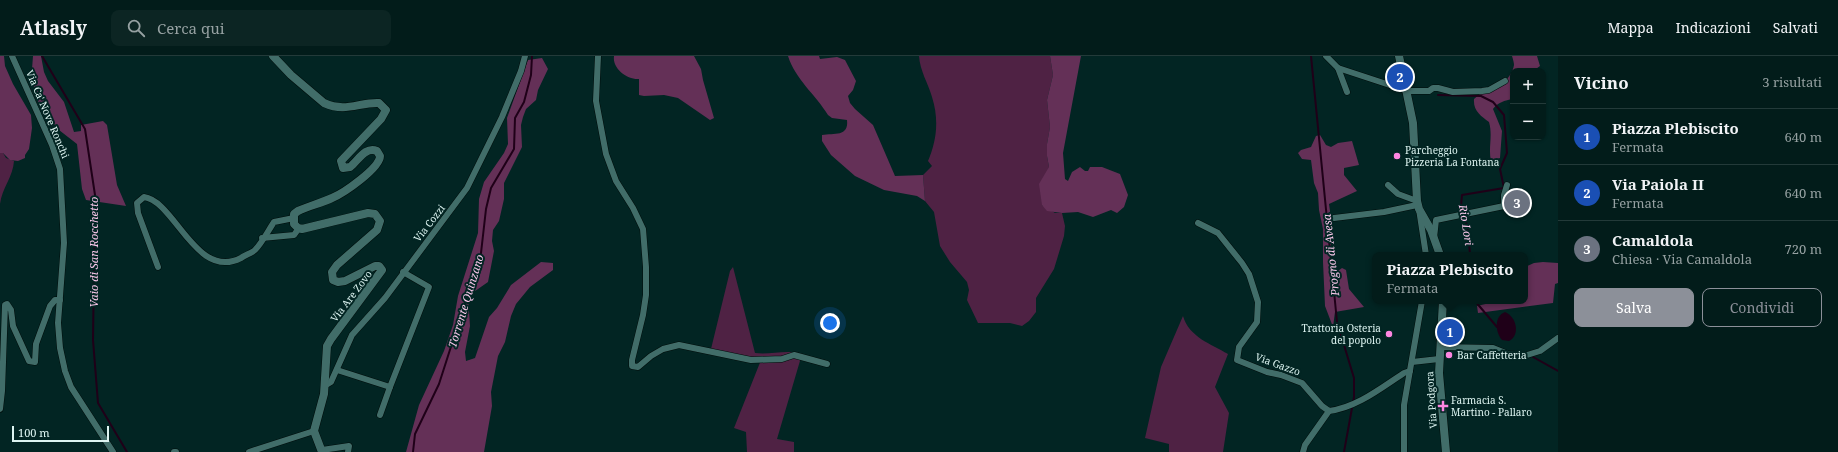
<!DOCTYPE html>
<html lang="it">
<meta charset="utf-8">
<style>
body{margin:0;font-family:"Noto Serif",serif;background:#0c2523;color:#f1f3f6}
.controls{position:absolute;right:12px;top:12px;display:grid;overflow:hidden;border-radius:8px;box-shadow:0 1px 3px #0004}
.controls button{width:36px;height:36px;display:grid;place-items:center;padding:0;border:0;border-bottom:1px solid #233a39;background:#021c1a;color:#f1f3f6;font:20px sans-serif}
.scale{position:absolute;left:12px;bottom:10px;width:97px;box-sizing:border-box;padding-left:4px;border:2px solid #ddf4f1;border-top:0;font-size:11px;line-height:14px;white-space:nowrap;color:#ddf4f1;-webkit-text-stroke:3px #022523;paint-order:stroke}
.you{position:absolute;left:830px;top:267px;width:14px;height:14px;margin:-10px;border:3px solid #fff;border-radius:50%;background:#1a73e8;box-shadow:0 0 0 6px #1a73e833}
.badge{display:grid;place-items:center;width:26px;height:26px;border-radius:50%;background:#8c9099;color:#fff;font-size:13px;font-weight:700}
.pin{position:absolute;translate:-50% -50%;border:2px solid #fff;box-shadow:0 1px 4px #0006}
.popup{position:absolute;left:1372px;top:196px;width:156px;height:52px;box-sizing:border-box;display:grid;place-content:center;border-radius:8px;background:#021c1a;filter:drop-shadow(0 1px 3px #0005);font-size:13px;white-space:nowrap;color:#96a1a2}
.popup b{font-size:15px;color:#f1f3f6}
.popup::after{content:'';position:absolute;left:50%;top:100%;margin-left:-8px;border:8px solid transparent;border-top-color:#021c1a}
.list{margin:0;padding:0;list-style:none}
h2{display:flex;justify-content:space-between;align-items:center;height:52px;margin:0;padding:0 16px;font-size:17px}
h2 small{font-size:13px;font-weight:400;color:#96a1a2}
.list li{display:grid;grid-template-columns:26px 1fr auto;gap:12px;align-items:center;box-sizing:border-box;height:56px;padding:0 16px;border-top:1px solid #233a39}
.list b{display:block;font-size:15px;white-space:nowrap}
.list p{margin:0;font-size:13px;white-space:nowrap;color:#96a1a2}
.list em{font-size:13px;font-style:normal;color:#96a1a2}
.actions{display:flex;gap:8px;padding:12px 16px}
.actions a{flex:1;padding:9px 0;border:1px solid #8c9099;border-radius:8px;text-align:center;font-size:14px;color:#8c9099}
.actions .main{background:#8c9099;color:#fff}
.icon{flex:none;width:22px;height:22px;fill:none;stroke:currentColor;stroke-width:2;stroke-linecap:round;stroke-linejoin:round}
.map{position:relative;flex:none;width:1558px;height:396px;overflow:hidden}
header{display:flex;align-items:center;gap:24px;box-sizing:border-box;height:56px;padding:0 20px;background:#021c1a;border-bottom:1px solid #233a39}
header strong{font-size:19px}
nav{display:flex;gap:22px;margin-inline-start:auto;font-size:14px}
.search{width:280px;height:36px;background:#0c2523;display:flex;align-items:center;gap:10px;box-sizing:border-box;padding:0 14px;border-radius:8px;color:#96a1a2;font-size:15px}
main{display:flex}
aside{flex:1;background:#021c1a}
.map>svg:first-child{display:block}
.green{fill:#4f2244}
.forest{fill:#643057}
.water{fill:#1f0018}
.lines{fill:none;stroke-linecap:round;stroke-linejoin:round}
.stream{stroke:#1f0018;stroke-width:2}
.street-casing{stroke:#000d0b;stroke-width:7}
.secondary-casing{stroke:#000d0b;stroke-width:9}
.street{stroke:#416d69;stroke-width:6}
.secondary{stroke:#416d69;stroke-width:8}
.poi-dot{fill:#fe86e1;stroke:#022523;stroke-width:1.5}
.labels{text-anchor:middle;stroke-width:4;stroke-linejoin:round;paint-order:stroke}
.street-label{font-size:10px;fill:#ddf4f1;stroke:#022523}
.poi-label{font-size:10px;fill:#ddf4f1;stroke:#022523;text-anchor:start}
.water-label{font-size:11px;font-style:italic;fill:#fac8eb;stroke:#022523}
</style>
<header>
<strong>Atlasly</strong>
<div class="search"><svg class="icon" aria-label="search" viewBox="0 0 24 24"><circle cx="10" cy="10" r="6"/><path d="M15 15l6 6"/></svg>Cerca qui</div>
<nav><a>Mappa</a><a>Indicazioni</a><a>Salvati</a></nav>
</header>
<main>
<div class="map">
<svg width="1558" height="396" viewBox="0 0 1558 396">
<rect width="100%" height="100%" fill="#022523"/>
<g class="green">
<path d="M919 0H1050L1053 19 1047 44 1050 71 1047 88V100L1049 111 1042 149 1055 157H1062L1065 170 1064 180 1054 213 1036 242V256L1029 265 1022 270 1010 267H978L967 244 969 234 967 226 950 206 940 190 934 156 925 145 923 119 932 110 928 105C937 84 939 63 932 41 928 27 920 15 919 0Z"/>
<path d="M0 97H3L6 102 14 105C13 121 2 132 0 148Z"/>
<path d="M733 211 755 297C771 299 787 293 802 298L777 383 794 386V396H747L746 376 734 372 761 304 711 293 730 215Z"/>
<path d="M1183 260C1189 281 1211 288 1228 298L1215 331 1229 357 1223 396H1169V388L1145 382 1161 311Z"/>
</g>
<g class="forest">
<path d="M0 0H4L5 10 13 28 31 59 32 72 29 93 25 99V102L18 105 10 104 3 97H0Z"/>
<path d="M33 0H41L44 16 48 25 64 46 74 76 81 75V69L103 65 107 69 117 129 126 150 86 144 82 133 77 88 59 74 40 51 34 33 32 13Z"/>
<path d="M614 0H694L701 13 703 24 714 62 710 64 678 42 664 39 644 40 639 39V23C628 24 612 13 614 0Z"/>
<path d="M788 0H819L820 3 837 1 845 4 856 25 853 34 848 40 850 47 855 53 873 69 895 120 923 119 925 145 917 140 884 134 855 120 831 99 822 85V79C834 77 849 81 847 64L832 62 828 59C816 39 795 23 788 0Z"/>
<path d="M1050 0H1081L1063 97 1065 123 1068 125 1072 116 1080 111 1085 115H1088L1090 111H1102L1120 118 1128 139 1124 151 1117 157 1111 154 1093 161 1078 156 1062 157 1047 155 1042 149 1039 128 1049 111 1047 100V88L1050 71 1047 44 1053 19Z"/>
<path d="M1512 0H1537L1540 10 1533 15H1513V43C1505 44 1497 47 1493 53L1502 75 1500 102 1491 105C1488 92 1493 80 1489 66 1481 60 1473 55 1474 43L1481 37C1494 37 1512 23 1514 9 1514 7 1513 3 1512 0Z"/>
<path d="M542 2 548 13 538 34 536 44 526 53 523 61 521 69 522 91 504 127V143L499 165 493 174 492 185 494 195 488 226 468 240 470 270 465 296 466 305 475 302 489 261 497 252 511 229 541 206 553 207V214L530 231 516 248 511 260 505 286 498 300 491 336 492 350 484 396H406L419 349 444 295 453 269 458 240 478 177 479 143 484 126 504 97 508 88 507 62 528 4Z"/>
<path d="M1320 79 1326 89 1331 91 1338 87 1352 85 1359 109 1344 112V119L1357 135 1329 148 1334 183C1327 190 1332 204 1334 212L1338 215 1342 212 1346 214 1349 233 1364 251 1335 256 1333 271 1325 250 1323 206V173L1319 154 1318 137 1314 127 1311 104 1302 103 1298 97 1301 94 1311 91 1316 80Z"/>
<path d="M1543 206 1558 207V227L1555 228 1553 247 1478 257 1477 250 1498 245H1525L1527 236 1525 211 1534 207Z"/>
</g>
<path class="water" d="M1505 256C1516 260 1521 279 1509 285L1502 284C1495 276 1494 260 1505 256Z"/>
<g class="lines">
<g class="stream">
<path d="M42 0 85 73 95 139 93 284 98 347 127 396"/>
<path d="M1311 0 1337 266 1354 322V341L1344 396"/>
<path d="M1438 39 1481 40 1493 46 1504 59 1507 97 1500 113 1504 132 1462 139 1461 150 1468 173 1470 199"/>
<path d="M1475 245 1497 271"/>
<path d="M1533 301 1558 315"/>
<path d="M413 396 415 378 439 328 481 197 486 153 491 132 514 93 515 62 524 46 531 19 532 0"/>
</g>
<defs>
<g id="street">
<path d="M12 0 52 89 60 113 64 187 58 267 60 292 65 315 71 331 113 396"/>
<path d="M598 0 596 45 606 98 616 125 633 152 643 173 646 211V239L643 259 632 304V310L638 311 651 300 663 293 679 289 751 304 782 303 794 299 827 308"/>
<path d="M1326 0 1338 12 1408 35H1429L1433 32H1438L1453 36 1482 35 1489 34 1505 25"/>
<path d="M1338 12 1347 36"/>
<path d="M1388 129 1398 138 1417 145"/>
<path d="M1419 153 1426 199"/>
<path d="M1334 162 1384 156 1417 149"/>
<path d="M1198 167 1218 177 1242 207 1249 218 1258 246 1257 266 1239 291 1237 304 1267 316 1281 319 1302 327 1322 350 1329 355C1356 352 1381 332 1404 317L1410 315"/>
<path d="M262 182 294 179 299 172"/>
<path d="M1434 182 1436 164 1504 150V139L1507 129"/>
<path d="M158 211 138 157 137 147 144 141C175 145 196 225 241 202 245 199 252 197 255 194 262 187 268 175 274 166L294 162"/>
<path d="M1440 291 1493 292 1508 298 1527 299 1540 295 1558 282"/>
<path d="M1412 306 1439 303"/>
<path d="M337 314 390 331 429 231 403 216"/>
<path d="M326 329 331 326 352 279 385 242 467 132 502 61 521 15 525 0"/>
<path d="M0 353 2 335 5 249 7 248 11 254 13 270 29 305 35 306 36 288 50 250 55 244H60"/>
<path d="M380 359 390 331"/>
<path d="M322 394 349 390 348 396"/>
<path d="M174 396H176"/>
<path d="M249 396 314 375"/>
<path d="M1303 396 1305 389 1329 355"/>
<path d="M1404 396V349L1422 245"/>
</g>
<g id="secondary">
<path d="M273 0 291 19 324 47C346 57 359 46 379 47L386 54 381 63 341 105 343 112 350 111C358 105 365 90 377 95L380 100C380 112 344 137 332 142 321 147 309 150 298 155L294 158V168L298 172 302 173 368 157 375 158 380 165 377 174 337 209 332 216 333 224 338 226 345 225 375 210H379L382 214 331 283 327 290 324 338 314 375 322 396"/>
<path d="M1399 0 1413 67 1417 145 1419 153 1431 174 1440 199"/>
<path d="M1443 245 1439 317 1446 396"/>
</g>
</defs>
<use href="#street" class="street-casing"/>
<use href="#secondary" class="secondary-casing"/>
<use href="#street" class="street"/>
<use href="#secondary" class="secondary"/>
</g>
<g class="poi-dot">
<circle cx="1397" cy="100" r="4"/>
<circle cx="1389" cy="278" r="4"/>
<circle cx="1449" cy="299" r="4"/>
<path d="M1441 344h4v4h4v4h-4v4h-4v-4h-4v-4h4z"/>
</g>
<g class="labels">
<g class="street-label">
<text transform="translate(48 58) rotate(67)" y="4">Via Ca' Nove Ronchi</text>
<text transform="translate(429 167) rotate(-52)" y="4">Via Cozzi</text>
<text transform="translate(351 240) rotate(-53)" y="4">Via Are Zovo</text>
<text transform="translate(1278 308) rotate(20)" y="4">Via Gazzo</text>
<text transform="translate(1431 344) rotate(-94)" y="4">Via Podgora</text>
</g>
<g class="poi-label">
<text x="1405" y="98">Parcheggio<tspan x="1405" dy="12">Pizzeria La Fontana</tspan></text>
<text x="1381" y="276" text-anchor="end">Trattoria Osteria<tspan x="1381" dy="12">del popolo</tspan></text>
<text x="1457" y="303">Bar Caffetteria</text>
<text x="1451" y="348">Farmacia S.<tspan x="1451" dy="12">Martino - Pallaro</tspan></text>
</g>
<g class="water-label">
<text transform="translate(1466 169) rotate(81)" y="4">Rio Lori</text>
<text transform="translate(94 196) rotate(-90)" y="4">Vaio di San Rocchetto</text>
<text transform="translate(1331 199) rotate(-96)" y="4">Progno di Avesa</text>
<text transform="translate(466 245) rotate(-73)" y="4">Torrente Quinzano</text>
</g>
</g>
</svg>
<div class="controls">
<button>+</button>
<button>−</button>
</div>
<div class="scale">100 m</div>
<div class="you"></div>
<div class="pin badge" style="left:1450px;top:276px;background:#1a4fb4">1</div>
<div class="popup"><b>Piazza Plebiscito</b>Fermata</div>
<div class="pin badge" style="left:1400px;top:21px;background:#1a4fb4">2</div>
<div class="pin badge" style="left:1517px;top:147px;background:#6b7280">3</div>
</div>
<aside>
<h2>Vicino<small>3 risultati</small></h2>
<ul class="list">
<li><span class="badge" style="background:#1a4fb4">1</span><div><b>Piazza Plebiscito</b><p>Fermata</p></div><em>640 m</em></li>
<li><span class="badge" style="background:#1a4fb4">2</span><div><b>Via Paiola II</b><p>Fermata</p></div><em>640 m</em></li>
<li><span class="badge" style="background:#6b7280">3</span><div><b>Camaldola</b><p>Chiesa · Via Camaldola</p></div><em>720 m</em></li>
</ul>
<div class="actions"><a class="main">Salva</a><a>Condividi</a></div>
</aside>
</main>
